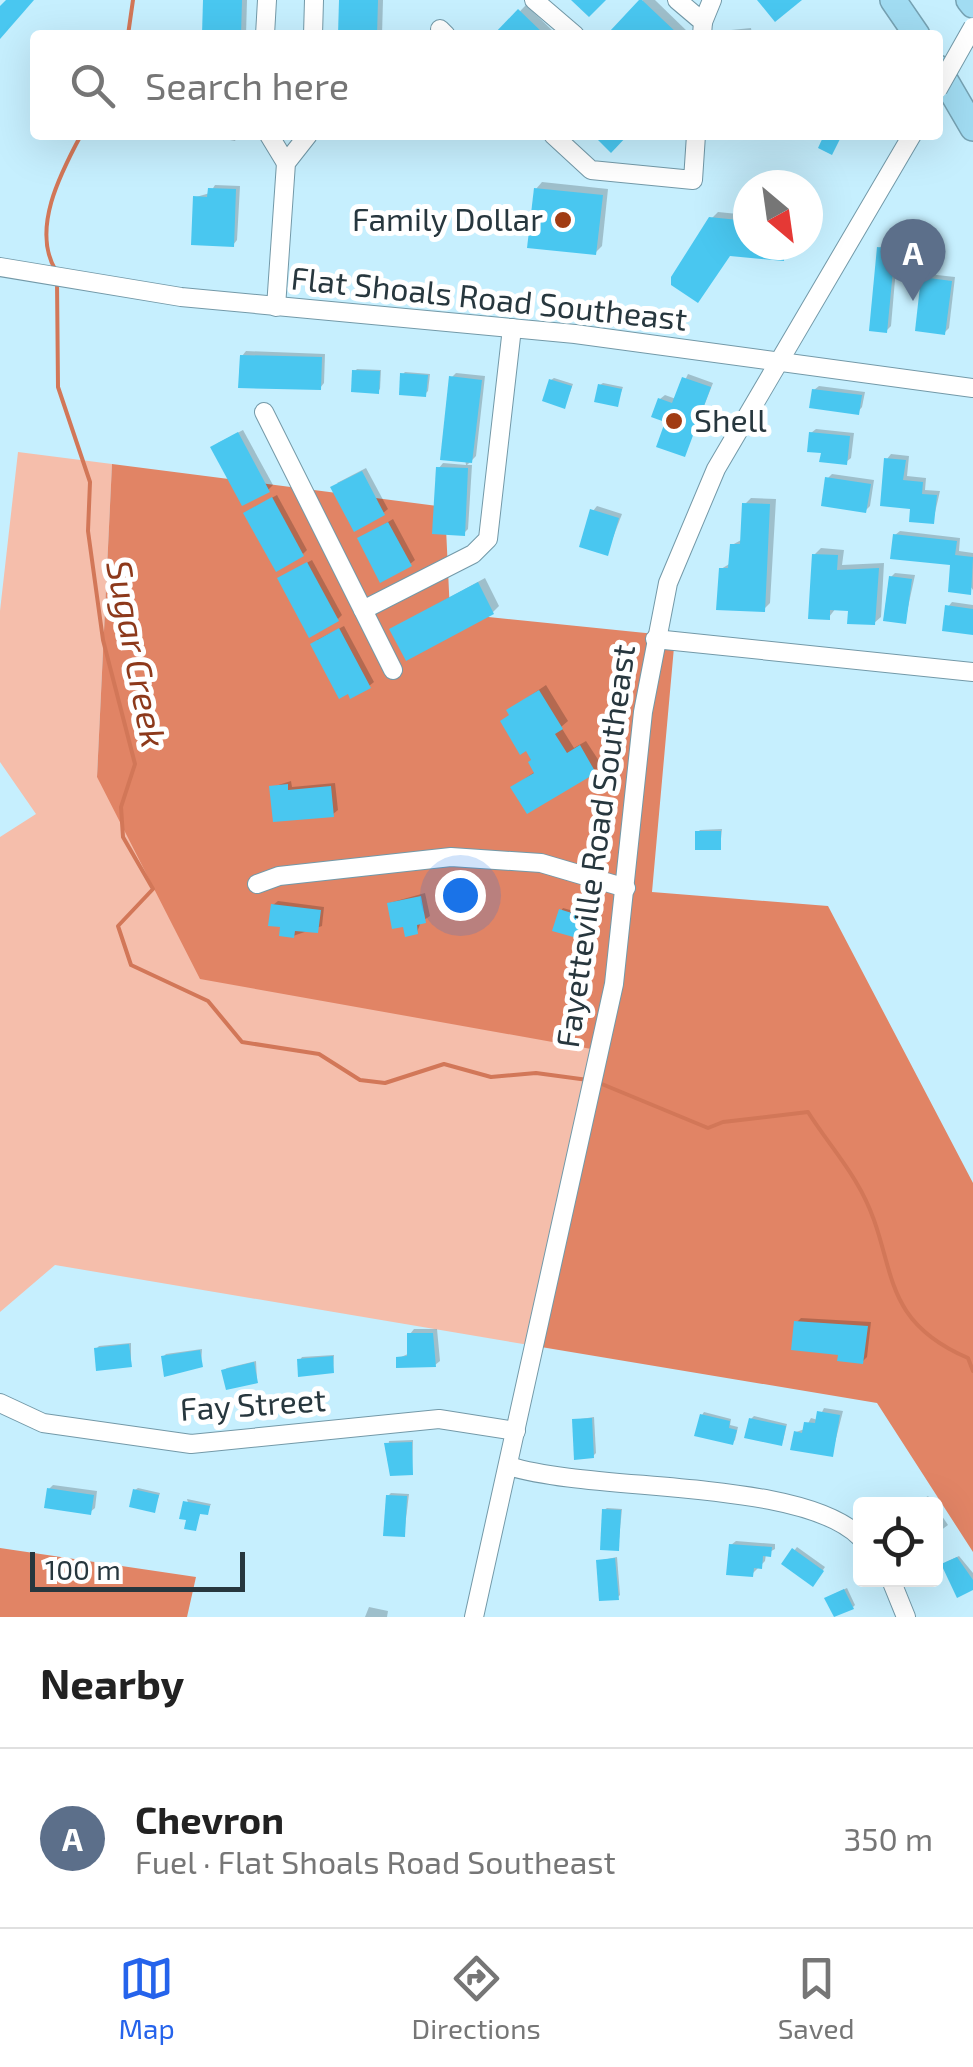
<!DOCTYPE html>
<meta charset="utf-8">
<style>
body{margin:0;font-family:"Exo 2",sans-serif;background:#f2f2f2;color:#222}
.controls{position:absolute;right:30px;bottom:30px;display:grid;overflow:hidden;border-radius:10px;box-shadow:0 10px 40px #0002}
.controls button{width:90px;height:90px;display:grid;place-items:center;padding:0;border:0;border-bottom:2px solid #e0e0e0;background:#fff;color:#222;font:50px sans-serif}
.compass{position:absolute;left:733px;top:170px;width:90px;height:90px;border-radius:50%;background:#fff;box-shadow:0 10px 40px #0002;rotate:151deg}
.scale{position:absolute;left:30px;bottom:25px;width:215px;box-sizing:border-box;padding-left:10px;border:5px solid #27373e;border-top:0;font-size:28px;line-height:35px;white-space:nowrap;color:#27373e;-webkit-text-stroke:8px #fff;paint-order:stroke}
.you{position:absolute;left:460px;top:895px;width:35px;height:35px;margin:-25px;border:8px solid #fff;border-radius:50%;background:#1a73e8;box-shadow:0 0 0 15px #1a73e833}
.badge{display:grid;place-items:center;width:65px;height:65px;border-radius:50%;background:#2563eb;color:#fff;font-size:32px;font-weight:700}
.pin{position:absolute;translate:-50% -82px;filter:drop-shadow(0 2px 5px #0008)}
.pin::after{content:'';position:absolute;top:52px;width:35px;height:30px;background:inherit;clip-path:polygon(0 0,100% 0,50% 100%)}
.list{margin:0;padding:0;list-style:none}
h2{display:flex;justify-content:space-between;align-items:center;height:130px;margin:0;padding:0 40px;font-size:42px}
h2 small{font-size:32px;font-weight:400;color:#767676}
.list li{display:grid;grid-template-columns:65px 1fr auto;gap:30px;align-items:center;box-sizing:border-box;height:180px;padding:0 40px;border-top:2px solid #e0e0e0}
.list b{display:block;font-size:38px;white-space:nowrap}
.list p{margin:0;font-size:32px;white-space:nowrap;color:#767676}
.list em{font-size:32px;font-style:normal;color:#767676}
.icon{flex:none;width:55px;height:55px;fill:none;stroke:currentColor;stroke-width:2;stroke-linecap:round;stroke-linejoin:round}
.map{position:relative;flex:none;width:973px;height:1617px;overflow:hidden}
.search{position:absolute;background:#fff;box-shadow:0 10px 40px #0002;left:30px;right:30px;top:30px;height:110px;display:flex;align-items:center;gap:25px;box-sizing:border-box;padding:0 35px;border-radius:10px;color:#767676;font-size:38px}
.sheet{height:310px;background:#fff}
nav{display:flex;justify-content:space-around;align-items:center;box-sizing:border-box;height:140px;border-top:2px solid #e0e0e0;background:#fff;font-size:28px;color:#767676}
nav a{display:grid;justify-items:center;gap:5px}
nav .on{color:#2563eb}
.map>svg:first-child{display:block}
.green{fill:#f5beab}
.forest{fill:#e18465}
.shadow{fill:#0003}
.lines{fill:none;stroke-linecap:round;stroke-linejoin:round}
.stream{stroke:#d27758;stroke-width:4}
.building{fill:#49c7f0}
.minor-casing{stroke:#7399a8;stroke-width:20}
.highway-casing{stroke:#76a2b3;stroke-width:28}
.minor{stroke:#fff;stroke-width:18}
.highway{stroke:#a1dcf2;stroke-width:25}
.minor-bridge-casing{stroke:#7399a8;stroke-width:20;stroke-linecap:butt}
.minor-bridge{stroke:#fff;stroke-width:18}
.poi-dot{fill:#a13c13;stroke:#fff;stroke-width:4}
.labels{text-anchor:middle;stroke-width:10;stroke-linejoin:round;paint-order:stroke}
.poi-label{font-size:32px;fill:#27373e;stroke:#fff;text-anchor:end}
.street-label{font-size:32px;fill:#27373e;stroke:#fff}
.water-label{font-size:35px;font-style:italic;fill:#8d391b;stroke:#fff}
</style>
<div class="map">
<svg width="973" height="1617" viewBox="0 0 973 1617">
<rect width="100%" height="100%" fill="#c6effe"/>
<path class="green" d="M18 452 112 464 97 777 609 1052 535 1346 55 1265 0 1312V837L36 814 0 762V611Z"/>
<g class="forest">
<path d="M112 464 445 507 450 613 675 636 652 892 828 906 973 1183V1552L877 1403 535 1346 608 1052 200 979 97 777Z"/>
<path d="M0 1548 196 1577 187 1617H0Z"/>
</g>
<g class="shadow">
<path d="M206 0H247L246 35H205Z"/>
<path d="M341 0H383L382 35H341Z"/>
<path d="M643 0H655L691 35H618L613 30Z"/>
<path d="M526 5 557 35H497Z"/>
<path d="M751 28 752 35H719L721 31Z"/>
<path d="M205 135H238L235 141Z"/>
<path d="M542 182 608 189 602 246 595 253 536 189Z"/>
<path d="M215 185 240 186 237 240 233 245 196 197 210 193Z"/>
<path d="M718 212 748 215V245H790L789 252 783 258 731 253 711 219Z"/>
<path d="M884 244 898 245 891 326 886 331 879 248Z"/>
<path d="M928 274 955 277 949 328 945 332 924 278Z"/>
<path d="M246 351 325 354 324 383 320 388 242 356Z"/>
<path d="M357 369 381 370 380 389 378 391 355 371Z"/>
<path d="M405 372 430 374 428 391 425 394 403 374Z"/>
<path d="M456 373 485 376 476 456 467 465H472L468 529 464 533 439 468 443 463 466 465 452 377Z"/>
<path d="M688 374 713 383 685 454 660 399 665 395 676 399Z"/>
<path d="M554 378 573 384 566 403 551 380Z"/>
<path d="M603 383 623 387 617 404 600 385Z"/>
<path d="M819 386 865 392 862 407 858 412 814 390Z"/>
<path d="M816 429 854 433 851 458 846 462 823 451 811 433Z"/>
<path d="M243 430 273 485 268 490 218 443Z"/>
<path d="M891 454 909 456 907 476 926 478 925 490 940 491 933 521 912 507 887 459Z"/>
<path d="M366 468 388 509 383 513 337 483Z"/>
<path d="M832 474 874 480 870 506 866 510 828 478Z"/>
<path d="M277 495 307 550 303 554 251 509Z"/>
<path d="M751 498 776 499 770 603 764 609 721 569 731 563 732 545 743 539 745 504Z"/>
<path d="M597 506 622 514 607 553 593 511Z"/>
<path d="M393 519 415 560 410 564 360 539Z"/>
<path d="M900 531 960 538 959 551 973 553V590L953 563 895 535Z"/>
<path d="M821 548 844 550 842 565 884 563 881 617 874 623 851 609 836 608 829 617 814 555Z"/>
<path d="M312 560 342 615 338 619 285 575Z"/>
<path d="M895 573 915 575 905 621 891 577Z"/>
<path d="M485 578 499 606 493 612 392 629Z"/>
<path d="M952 602 973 605V632L948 607Z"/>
<path d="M344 626 374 682 369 686 317 640Z"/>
<path d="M546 685 568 721 561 727 574 748 586 741 601 764 595 771 513 787 536 771 509 710Z"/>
<path d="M291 781 292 787 335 783 338 810 333 814 272 787Z"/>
<path d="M722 829 720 848 698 832 700 830Z"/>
<path d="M425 893 430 916 421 922 417 932 389 903Z"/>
<path d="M278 901 324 907 322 926 293 936 273 905Z"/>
<path d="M563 908 591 916 583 937 561 911Z"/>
<path d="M801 1318 871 1322 867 1357 862 1362 841 1353 797 1322Z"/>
<path d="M414 1329H437L440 1361 435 1365 399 1358 410 1353V1334Z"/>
<path d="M131 1343V1365L96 1349 99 1346Z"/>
<path d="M202 1349 201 1365 163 1357 166 1354Z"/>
<path d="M334 1355 333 1371 300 1360 302 1357Z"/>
<path d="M256 1361 257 1381 224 1370 227 1368Z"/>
<path d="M824 1408 843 1411 832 1454 796 1432 805 1429 811 1418 818 1420Z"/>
<path d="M704 1412 731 1419 730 1425 738 1427 735 1440 732 1443 702 1415Z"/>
<path d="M754 1416 787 1424 783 1441 751 1419Z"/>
<path d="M594 1417 596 1453 593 1456 574 1420Z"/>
<path d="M413 1440 412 1472 387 1460 389 1441Z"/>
<path d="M53 1485 97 1491 95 1508 90 1512 49 1489Z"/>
<path d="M138 1488 160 1493 154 1511 135 1490Z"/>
<path d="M391 1493 409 1494 404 1535 388 1496Z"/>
<path d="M928 1496 934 1504H916Z"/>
<path d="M187 1499 211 1504 207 1512 201 1511 195 1528Z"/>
<path d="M936 1507 948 1525 936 1534Z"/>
<path d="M607 1508 622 1509 618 1549 604 1510Z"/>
<path d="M736 1541 775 1544V1549L766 1554 765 1561 752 1574 731 1545Z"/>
<path d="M797 1547 825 1567 813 1584 785 1563Z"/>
<path d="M959 1556 973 1573V1587L946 1562Z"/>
<path d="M617 1557 620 1595 618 1597 598 1561Z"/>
<path d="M847 1588 855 1605 853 1607 830 1596Z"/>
<path d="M369 1607 388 1611 387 1617H365Z"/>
</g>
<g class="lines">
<g class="stream">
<path d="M128 35 133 0"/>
<path d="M56 271C31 230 60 174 81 135"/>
<path d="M57 281 58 387 90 482 88 531 103 640 135 764 121 807 123 837 153 889 118 926 131 965 208 1001 242 1042 319 1054 360 1080 385 1083 444 1064 491 1077 536 1073 588 1080"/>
<path d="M597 1082 708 1128 723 1122 808 1112C823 1136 842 1158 856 1182 901 1256 871 1316 968 1358L973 1371"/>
</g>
</g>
<g class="building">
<path d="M6 0H34L0 39V6Z"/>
<path d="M203 0H242L241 35H202Z"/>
<path d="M339 0H378L377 35H338Z"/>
<path d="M571 0H606L589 17Z"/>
<path d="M639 0H642L679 35H614L610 31Z"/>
<path d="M757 0H802L775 22Z"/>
<path d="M518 9 545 35H493Z"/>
<path d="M593 135H628L611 153Z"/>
<path d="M824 135 841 137 832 155 818 148Z"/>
<path d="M208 188 236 189 234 247 191 245 193 196 207 197Z"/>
<path d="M534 188 603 195 596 255 527 248Z"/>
<path d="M709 217 748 221V245H785L784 261 730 256 698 303 671 285V277Z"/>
<path d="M877 247 895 249 887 333 869 331Z"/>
<path d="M921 277 952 281 945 335 915 331Z"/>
<path d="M240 355 322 357 321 390 238 388Z"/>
<path d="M352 370 380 371 379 394 351 392Z"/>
<path d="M400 373 428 375 426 397 399 395Z"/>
<path d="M449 376 482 380 472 463 440 460Z"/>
<path d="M682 377 711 387 685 457 656 447 665 422 651 417 658 398 672 403Z"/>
<path d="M549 379 572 386 565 409 542 401Z"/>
<path d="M598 384 622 389 618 407 594 402Z"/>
<path d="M812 389 862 395 859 415 809 408Z"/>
<path d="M238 432 270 492 242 506 210 447Z"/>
<path d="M809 432 850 436 847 465 819 462 821 453 807 452Z"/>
<path d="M884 458 906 460 903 480 923 482 922 494 937 495 934 524 909 522 910 509 880 506Z"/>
<path d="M436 467 468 468 465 536 432 534Z"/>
<path d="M362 471 385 515 354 532 330 487Z"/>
<path d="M825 477 871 484 866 513 821 506Z"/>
<path d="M272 497 304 556 276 572 243 513Z"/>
<path d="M742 503 770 504 765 612 716 610 719 568H728L730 544H740Z"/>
<path d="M590 509 619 518 608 556 579 547Z"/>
<path d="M388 522 412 566 380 583 357 538Z"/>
<path d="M893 534 957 541 955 555 973 557 971 595 948 592 950 565 890 559Z"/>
<path d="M812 554 838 555 837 570 879 568 875 625 847 624 848 611 830 610V620L808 619Z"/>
<path d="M307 562 339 621 309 638 277 578Z"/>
<path d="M889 576 912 579 906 624 883 621Z"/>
<path d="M478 582 494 614 406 661 389 629Z"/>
<path d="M945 605 973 609V635L942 631Z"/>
<path d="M339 628 371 688 350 699 348 694 339 699 310 644Z"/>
<path d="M539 690 563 729 555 734 567 753 580 745 596 773 527 814 510 787 534 773 528 762 531 760 526 751 520 755 500 721 509 715 506 710Z"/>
<path d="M288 784V790L331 786 334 817 273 822 269 786Z"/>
<rect x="695" y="831" width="26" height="19"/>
<path d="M421 896 426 923 417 925 418 934 405 937 403 927 392 929 387 903Z"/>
<path d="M271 904 321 910 318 933 295 931 294 938 279 936 280 927 268 926Z"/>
<path d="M559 909 591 919 584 940 552 931Z"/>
<path d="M794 1321 868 1326 863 1364 837 1361 838 1355 791 1350Z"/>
<path d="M407 1333H433L436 1367 396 1368V1357L407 1356Z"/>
<path d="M129 1344 132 1367 96 1371 94 1348Z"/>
<path d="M200 1350 203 1367 164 1377 161 1356Z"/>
<path d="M333 1356 334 1373 298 1377 297 1359Z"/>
<path d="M254 1362 258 1383 226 1390 221 1370Z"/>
<path d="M817 1411 840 1415 833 1457 790 1450 794 1431 802 1433 804 1422 815 1423Z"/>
<path d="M700 1414 730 1421 729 1428 737 1430 733 1445 694 1436Z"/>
<path d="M592 1418 594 1458 574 1460 572 1419Z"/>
<path d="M749 1418 786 1426 782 1446 744 1438Z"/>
<path d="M412 1442 413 1475 390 1476 384 1443Z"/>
<path d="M47 1488 94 1495 91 1515 44 1508Z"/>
<path d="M133 1489 159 1495 155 1513 129 1507Z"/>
<path d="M386 1495 407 1496 405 1537 383 1536Z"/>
<path d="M183 1501 210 1506 208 1515 200 1514 196 1531 184 1529 186 1520 179 1519Z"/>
<path d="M602 1509 621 1510 619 1551 600 1550Z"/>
<path d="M729 1544 772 1547 771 1557 763 1556 762 1569 754 1568 753 1577 726 1575Z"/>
<path d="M792 1548 824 1571 813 1587 781 1564Z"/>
<path d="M957 1557 973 1580V1590L957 1598 941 1564Z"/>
<path d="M615 1558 619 1600 599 1601 596 1560Z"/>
<path d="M844 1589 854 1609 834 1617 824 1598Z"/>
</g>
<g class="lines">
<defs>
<g id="minor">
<path d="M534 0 575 35"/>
<path d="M677 0 703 22 702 35"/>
<path d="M703 22 712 0"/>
<path d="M440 29 446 35"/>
<path d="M265 35 267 0"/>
<path d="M313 35 314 0"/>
<path d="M269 135 286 163"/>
<path d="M553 135 591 170 693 180 696 135"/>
<path d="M0 267 181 297 575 334 973 388"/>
<path d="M276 307 286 163 308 135"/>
<path d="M264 412 393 670"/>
<path d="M363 610 473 554 488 539 512 328"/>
<path d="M655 639 973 672"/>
<path d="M257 884 279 876 451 857 541 863 626 888"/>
<path d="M0 1403 43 1423 191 1444 439 1419 516 1431"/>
<path d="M509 1466C595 1493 800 1478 860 1537"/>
<path d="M891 1580 906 1617"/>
<path d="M474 1617 614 984 643 712 668 583 716 469 912 135"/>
</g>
<g id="highway">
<path d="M893 0 917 35"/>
<path d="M969 0 973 5"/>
<path d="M938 68 973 128"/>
</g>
</defs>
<use href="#minor" class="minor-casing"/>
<use href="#highway" class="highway-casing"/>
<use href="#minor" class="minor"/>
<use href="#highway" class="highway"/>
<defs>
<path id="minor-bridge" d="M938 89 973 27"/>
</defs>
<use href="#minor-bridge" class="minor-bridge-casing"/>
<use href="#minor-bridge" class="minor-bridge"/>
</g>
<g class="poi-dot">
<circle cx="563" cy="220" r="10"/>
<circle cx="674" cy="421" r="10"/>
</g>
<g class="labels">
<g class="poi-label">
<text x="543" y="231">Family Dollar</text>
<text x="694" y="432" text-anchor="start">Shell</text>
</g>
<g class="street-label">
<text transform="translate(489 299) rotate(6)" y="11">Flat Shoals Road Southeast</text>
<text transform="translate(596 846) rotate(-82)" y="11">Fayetteville Road Southeast</text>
<text transform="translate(253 1405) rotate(-4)" y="11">Fay Street</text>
</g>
<g class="water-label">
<text transform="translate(136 654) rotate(79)" y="12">Sugar Creek</text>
</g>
</g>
</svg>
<div class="controls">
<button><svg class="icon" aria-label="locate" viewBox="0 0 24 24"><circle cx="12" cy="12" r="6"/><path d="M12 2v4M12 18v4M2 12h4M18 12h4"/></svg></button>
</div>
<svg class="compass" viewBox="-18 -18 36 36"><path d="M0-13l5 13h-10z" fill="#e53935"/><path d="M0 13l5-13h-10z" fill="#767676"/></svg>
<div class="scale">100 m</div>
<div class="you"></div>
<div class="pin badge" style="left:913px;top:301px;background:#5c6f8a">A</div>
<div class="search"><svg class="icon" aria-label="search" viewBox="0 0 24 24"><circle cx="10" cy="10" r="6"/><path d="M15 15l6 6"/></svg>Search here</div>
</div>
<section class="sheet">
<h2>Nearby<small></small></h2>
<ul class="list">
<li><span class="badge" style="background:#5c6f8a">A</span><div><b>Chevron</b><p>Fuel · Flat Shoals Road Southeast</p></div><em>350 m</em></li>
</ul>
</section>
<nav>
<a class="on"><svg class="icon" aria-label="map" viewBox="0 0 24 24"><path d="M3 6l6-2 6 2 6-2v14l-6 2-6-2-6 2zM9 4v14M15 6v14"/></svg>Map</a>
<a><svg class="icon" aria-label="directions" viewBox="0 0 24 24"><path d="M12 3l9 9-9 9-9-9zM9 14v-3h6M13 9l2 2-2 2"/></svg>Directions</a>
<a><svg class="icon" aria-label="saved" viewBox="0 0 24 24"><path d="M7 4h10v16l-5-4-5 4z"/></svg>Saved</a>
</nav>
